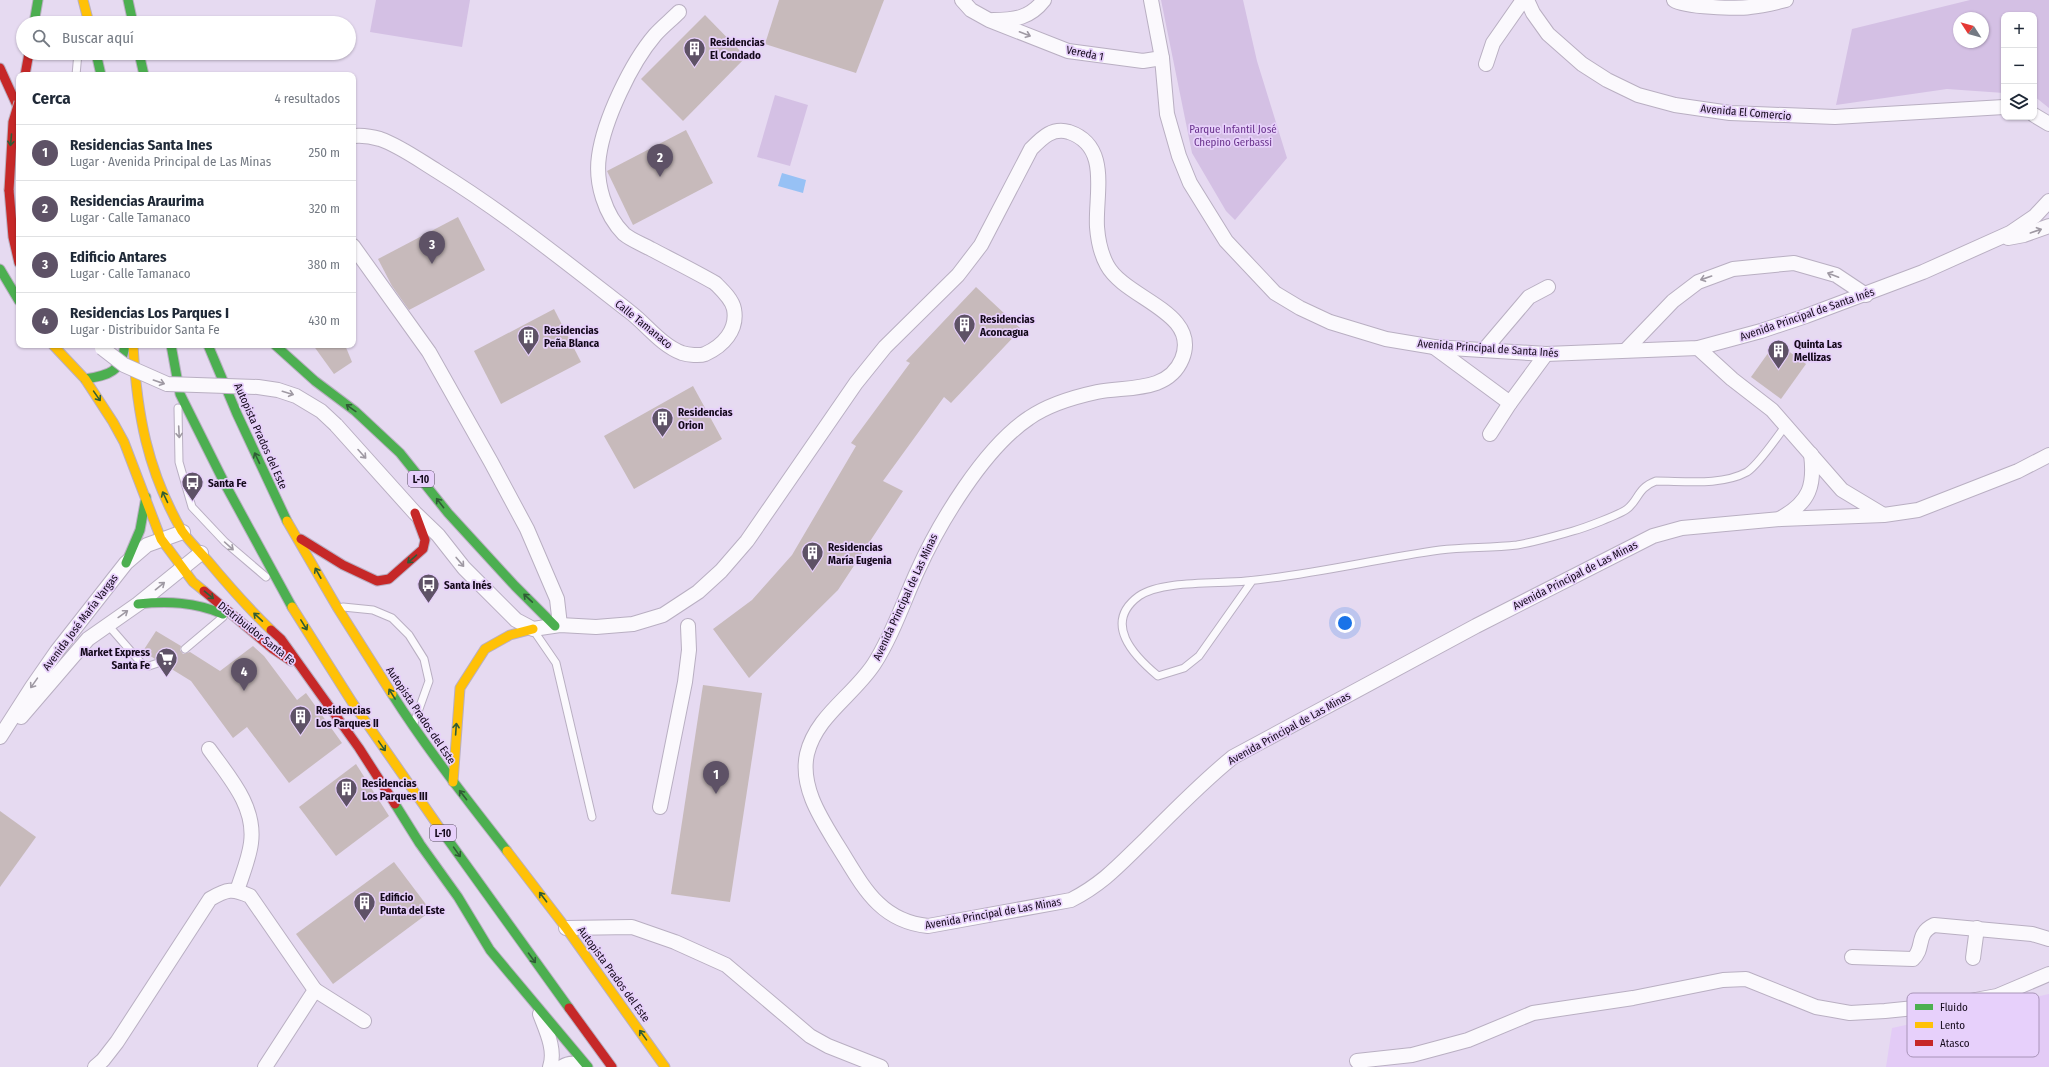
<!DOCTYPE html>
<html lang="es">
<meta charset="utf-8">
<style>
body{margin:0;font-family:"Fira Sans Condensed",sans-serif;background:#f2f2f3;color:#1f2937}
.controls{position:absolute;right:12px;top:12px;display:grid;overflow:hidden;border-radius:8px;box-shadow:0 1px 3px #0004}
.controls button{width:36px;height:36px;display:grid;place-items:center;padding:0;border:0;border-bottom:1px solid #e0e1e3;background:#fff;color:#1f2937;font:20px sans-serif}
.compass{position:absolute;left:1953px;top:12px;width:36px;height:36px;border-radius:50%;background:#fff;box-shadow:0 1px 3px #0004;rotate:306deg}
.you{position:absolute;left:1345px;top:623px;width:14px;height:14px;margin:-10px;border:3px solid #fff;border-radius:50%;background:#1a73e8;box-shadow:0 0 0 6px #1a73e833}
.badge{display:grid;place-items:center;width:26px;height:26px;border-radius:50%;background:#5e5266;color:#fff;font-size:13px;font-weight:700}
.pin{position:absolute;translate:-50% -33px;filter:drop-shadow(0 1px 2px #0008)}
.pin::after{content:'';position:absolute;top:21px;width:14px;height:12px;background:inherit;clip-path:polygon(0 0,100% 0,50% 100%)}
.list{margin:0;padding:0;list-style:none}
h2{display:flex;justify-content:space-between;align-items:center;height:52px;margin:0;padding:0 16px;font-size:17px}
h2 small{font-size:13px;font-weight:400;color:#747a83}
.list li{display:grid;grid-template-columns:26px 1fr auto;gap:12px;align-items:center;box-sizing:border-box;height:56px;padding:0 16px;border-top:1px solid #e0e1e3}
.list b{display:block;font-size:15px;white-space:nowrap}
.list p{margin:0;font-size:13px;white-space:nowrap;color:#747a83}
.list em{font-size:13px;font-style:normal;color:#747a83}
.icon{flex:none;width:22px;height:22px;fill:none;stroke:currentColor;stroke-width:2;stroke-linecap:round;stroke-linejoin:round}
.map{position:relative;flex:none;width:2049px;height:1067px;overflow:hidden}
.search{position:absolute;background:#fff;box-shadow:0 1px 3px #0004;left:16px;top:16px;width:340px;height:44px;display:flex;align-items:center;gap:10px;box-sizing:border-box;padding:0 14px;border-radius:22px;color:#747a83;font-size:15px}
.panel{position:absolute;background:#fff;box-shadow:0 1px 3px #0004;left:16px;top:72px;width:340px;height:276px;border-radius:8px}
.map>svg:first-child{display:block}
.built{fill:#e3cbf6}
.green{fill:#d4c0e4;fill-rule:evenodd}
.water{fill:#97c1f5}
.building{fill:#c7babb}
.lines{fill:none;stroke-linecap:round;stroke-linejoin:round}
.lane-casing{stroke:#b9afc2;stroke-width:9}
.street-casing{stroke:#b9afc2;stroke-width:16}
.fast-casing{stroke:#b9afc2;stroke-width:11}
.slow-casing{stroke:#b9afc2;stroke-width:11}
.jam-casing{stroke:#b9afc2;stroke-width:11}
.lane{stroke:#fbf9fd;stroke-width:7}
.street{stroke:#fbf9fd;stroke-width:14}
.fast{stroke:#4caf50;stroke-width:9}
.slow{stroke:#ffc107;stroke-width:9}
.jam{stroke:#c62828;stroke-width:9}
.street-bridge-casing{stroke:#b9afc2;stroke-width:16;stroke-linecap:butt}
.jam-bridge-casing{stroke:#bdafbc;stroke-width:11;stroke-linecap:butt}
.street-bridge{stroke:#fbf9fd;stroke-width:14}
.jam-bridge{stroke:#c62828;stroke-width:9}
.oneway{stroke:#9f99a3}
.oneway2{stroke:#305c36}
.labels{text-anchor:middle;stroke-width:3.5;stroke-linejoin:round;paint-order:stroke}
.shield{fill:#e7d0fb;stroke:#53455e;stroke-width:1}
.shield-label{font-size:10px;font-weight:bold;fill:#14091b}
.poi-label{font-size:11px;font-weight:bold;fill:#14091b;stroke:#e7d0fb;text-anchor:start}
.street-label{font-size:11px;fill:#14091b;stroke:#e7d0fb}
.park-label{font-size:11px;fill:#6a348d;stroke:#e7d0fb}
.key{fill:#e7d0fb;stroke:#a894b8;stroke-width:1}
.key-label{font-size:11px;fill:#14091b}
</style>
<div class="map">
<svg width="2049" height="1067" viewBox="0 0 2049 1067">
<rect width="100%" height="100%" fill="#e6daf1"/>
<path class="built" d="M2049 994V1067H1886L1892 1028Z"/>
<g class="green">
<path d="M376 0H470L462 47 370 32Z"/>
<path d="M1161 0H1243L1257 61 1287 158 1235 220 1226 211 1192 153Z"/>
<path d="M1970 0H2049V108L2034 96V15H2004V93L1947 89 1836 105 1852 29ZM1959 18H1983V42H1959Z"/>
<path d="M775 95 808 105 790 166 757 157Z"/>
</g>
<path class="water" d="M782 173 806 180 803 193 778 186Z"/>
<g class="building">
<path d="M779 0H884L856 73 765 44Z"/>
<path d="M705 15 746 57 683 121 641 79Z"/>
<path d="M686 130 713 183 633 225 607 171Z"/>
<path d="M458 217 485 270 409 310 392 286 378 259Z"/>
<path d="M976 287 1021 329 951 403 944 397 883 481 903 491 838 590 749 678 713 629 752 600 792 555 856 446 851 443 910 363 906 361Z"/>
<path d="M554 309 581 362 501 404 474 351Z"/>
<path d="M1776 342 1806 364 1781 399 1751 377Z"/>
<path d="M313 345H345L352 362 334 374Z"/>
<path d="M693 386 722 439 634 489 604 436Z"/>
<path d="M156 631 181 646 180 650 183 654 190 652 220 671 253 646 264 656 297 700 306 693 342 743 289 783 247 727 233 738 191 681 165 665 164 658 155 659 143 651Z"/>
<path d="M703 685 762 693 730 902 671 894Z"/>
<path d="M356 764 389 816 336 856 299 807Z"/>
<path d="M0 811 36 837 0 887Z"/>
<path d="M394 862 431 911 333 984 296 934Z"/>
</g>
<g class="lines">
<defs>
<g id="lane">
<path d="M76 75 78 53"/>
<path d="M178 408 179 462 192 507 225 542 266 577"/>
<path d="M1252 581 1199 656 1184 668 1158 676C1134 656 1102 623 1139 596 1162 580 1218 584 1246 581 1312 575 1375 559 1440 550 1465 547 1491 548 1517 545 1535 542 1555 536 1573 531 1584 528 1619 515 1627 509 1639 500 1637 488 1656 481 1685 481 1721 486 1747 472 1758 465 1778 436 1786 425"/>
<path d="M343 607 373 610 392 618 409 635 424 659 429 681 414 723"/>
<path d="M108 625 142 664 149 666 161 662"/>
<path d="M534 631 556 663 592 817"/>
<path d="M185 649 223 617"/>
</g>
<g id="street">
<path d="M962 0 971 10 989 20 1068 51 1143 61 1162 58"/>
<path d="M1151 0 1162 58 1167 114 1179 156 1190 183 1226 241 1275 293 1300 308 1330 322 1386 339 1434 347 1546 354 1698 348 1761 331 1806 316 1923 272 2010 233 2035 216 2049 201"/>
<path d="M1527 0 1533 13 1548 34 1582 64 1607 80 1638 95 1675 105 1730 113 1835 117 2004 107"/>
<path d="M1674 0C1685 7 1736 9 1750 7 1763 6 1774 3 1786 0"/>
<path d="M993 20C1015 20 1030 18 1044 0"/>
<path d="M1486 64 1493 43 1523 0"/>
<path d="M2034 115 2049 124"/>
<path d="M353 136C362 135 370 136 380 139 400 146 419 160 437 171 505 213 567 263 630 312 647 325 661 345 682 353 688 355 700 356 705 354 723 346 738 330 734 309 732 299 722 290 715 283 694 271 672 260 651 249 642 244 631 240 624 234 605 215 595 183 599 156 604 120 631 63 655 35 662 27 671 20 679 12"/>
<path d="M2008 238 2024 235 2049 226"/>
<path d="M353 246 429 352 491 462 527 529 557 599 560 625"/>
<path d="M1434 347 1510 403 1546 354"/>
<path d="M1698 348 1732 379 1772 410 1842 490 1882 514"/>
<path d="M1484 350 1529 297 1548 287"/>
<path d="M1626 350 1673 301 1698 282 1733 269 1794 263 1836 275 1866 295"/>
<path d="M336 425 415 513 438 535 464 568 516 620 533 629 560 625 596 627 633 624 663 615 698 592 721 571 747 541 856 383 885 347 958 275 981 245 1031 149C1042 138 1052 127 1069 132 1111 146 1095 195 1097 227 1098 240 1101 254 1107 265 1125 299 1201 312 1182 359 1168 393 1127 386 1097 392 1074 397 1049 404 1029 418 984 448 939 523 917 572 903 603 892 636 874 664 853 696 816 716 807 754 800 786 820 817 836 843 861 882 877 921 928 926L1071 900C1104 883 1120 864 1146 839 1174 811 1202 782 1233 757L1476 626 1653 536 1682 528 1781 519 1884 515 1918 510 2018 471 2049 455"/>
<path d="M1490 434 1510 403"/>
<path d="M1781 518C1810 502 1815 485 1811 454"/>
<path d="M21 717 88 639 138 604 201 553"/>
<path d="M0 737 32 687 57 651 126 563 147 545 183 532"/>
<path d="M209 749C229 777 256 806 251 843 249 859 242 875 237 891"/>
<path d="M660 807 685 682 689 650 688 626"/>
<path d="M566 928 632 927 675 942 726 965 810 1036 828 1046 881 1067"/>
<path d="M1852 957 1913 959C1925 948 1915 934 1934 925L2032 934 2049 939"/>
<path d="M1973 958 1977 928"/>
<path d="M315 990 364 1021"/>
<path d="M540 1014C546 1030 556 1050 550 1067"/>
<path d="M1357 1061 1412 1055 1468 1040 1533 1013 1633 998 1723 980 1746 979 1816 1007 1850 1013 1885 1011 1954 1004 1997 996 2049 974"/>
<path d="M95 1067 103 1060 117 1042 210 899C227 889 232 888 250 896L315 990 265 1067"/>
<path d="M562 1067C570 1062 577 1063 584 1067"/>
</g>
<g id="fast">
<path d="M128 0 133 23"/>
<path d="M34 23 38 0"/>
<path d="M96 53 101 75"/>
<path d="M139 53 144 75"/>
<path d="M0 269 19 301"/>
<path d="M171 345 180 394 225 484 292 607"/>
<path d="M208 345 237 414 287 521"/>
<path d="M275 345 315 381 355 411 400 453 448 513 515 586 555 626"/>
<path d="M85 379C110 375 121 372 125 345"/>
<path d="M126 563 140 530 146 497"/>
<path d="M138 604C168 601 195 602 223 614"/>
<path d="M392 694C427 749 467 800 507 851"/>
<path d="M395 804 420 844 458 897 490 950 588 1067"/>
<path d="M441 830 569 1008"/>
</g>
<g id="slow">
<path d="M83 0 89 23"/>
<path d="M53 345 85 379 113 422 124 442 161 539 193 582 204 591"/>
<path d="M133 345C137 414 147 470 182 531 189 541 199 551 208 561 228 585 248 608 271 630"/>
<path d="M287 521 337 607 392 694"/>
<path d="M292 607 352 702 441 830"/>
<path d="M453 782 460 688 485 649 510 635 533 629"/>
<path d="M507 851 566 928 665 1067"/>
</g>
<g id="jam">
<path d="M0 68 19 110"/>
<path d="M25 75 29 53"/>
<path d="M9 190 13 237 19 263"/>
<path d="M301 539 343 565 377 581 389 579 423 549 425 540 415 513"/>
<path d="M204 591 273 649 291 661"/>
<path d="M271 630 281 639 359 748 395 804"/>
<path d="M569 1008 612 1067"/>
</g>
</defs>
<use href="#lane" class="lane-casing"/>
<use href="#street" class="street-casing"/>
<use href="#fast" class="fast-casing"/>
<use href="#slow" class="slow-casing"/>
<use href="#jam" class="jam-casing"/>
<use href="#lane" class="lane"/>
<use href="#street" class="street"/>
<use href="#fast" class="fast"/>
<use href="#slow" class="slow"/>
<use href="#jam" class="jam"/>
<defs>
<path id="street-bridge" d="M102 348 124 365 167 384 258 387 278 390 296 396 321 411 336 425"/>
<path id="jam-bridge" d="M9 190 13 122 19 102"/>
</defs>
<use href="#street-bridge" class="street-bridge-casing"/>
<use href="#jam-bridge" class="jam-bridge-casing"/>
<use href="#street-bridge" class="street-bridge"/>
<use href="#jam-bridge" class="jam-bridge"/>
</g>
<defs><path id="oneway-shaft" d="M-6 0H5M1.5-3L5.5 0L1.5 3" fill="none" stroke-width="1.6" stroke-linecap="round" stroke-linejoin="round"/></defs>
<g class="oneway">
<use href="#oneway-shaft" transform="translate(1025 34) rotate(21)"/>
<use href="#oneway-shaft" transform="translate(2036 231) rotate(-19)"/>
<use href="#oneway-shaft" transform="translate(1833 275) rotate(-159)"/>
<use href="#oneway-shaft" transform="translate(1706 278) rotate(161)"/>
<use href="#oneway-shaft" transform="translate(159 382) rotate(19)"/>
<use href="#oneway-shaft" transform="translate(288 393) rotate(17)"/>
<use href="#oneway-shaft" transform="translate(179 432) rotate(87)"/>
<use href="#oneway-shaft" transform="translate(362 454) rotate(48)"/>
<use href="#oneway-shaft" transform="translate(229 546) rotate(42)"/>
<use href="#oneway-shaft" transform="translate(460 562) rotate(50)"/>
<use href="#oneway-shaft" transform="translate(160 586) rotate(-39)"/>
<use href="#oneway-shaft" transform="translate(123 614) rotate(-36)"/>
<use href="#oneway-shaft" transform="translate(34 683) rotate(125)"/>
</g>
<g class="oneway2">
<use href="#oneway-shaft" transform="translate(11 140) rotate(95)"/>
<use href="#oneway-shaft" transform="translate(97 396) rotate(55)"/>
<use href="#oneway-shaft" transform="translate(351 408) rotate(-144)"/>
<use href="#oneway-shaft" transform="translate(257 458) rotate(-115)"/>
<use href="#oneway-shaft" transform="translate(165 497) rotate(-115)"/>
<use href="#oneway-shaft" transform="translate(440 503) rotate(-128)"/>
<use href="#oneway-shaft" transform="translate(412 559) rotate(139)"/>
<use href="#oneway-shaft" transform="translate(318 573) rotate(-119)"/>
<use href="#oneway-shaft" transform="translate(209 595) rotate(40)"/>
<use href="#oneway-shaft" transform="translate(528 598) rotate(-137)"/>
<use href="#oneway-shaft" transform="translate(258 617) rotate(-137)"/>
<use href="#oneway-shaft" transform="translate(304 625) rotate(58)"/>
<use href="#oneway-shaft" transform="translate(392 694) rotate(-122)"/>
<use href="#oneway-shaft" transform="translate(456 729) rotate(-86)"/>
<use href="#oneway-shaft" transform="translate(382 746) rotate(55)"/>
<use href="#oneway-shaft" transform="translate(463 795) rotate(-128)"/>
<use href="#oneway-shaft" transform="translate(457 852) rotate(55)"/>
<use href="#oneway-shaft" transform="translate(543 897) rotate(-127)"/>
<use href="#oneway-shaft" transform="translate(532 958) rotate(54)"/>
<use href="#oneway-shaft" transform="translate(643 1035) rotate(-126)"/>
</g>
<defs>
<symbol id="building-pin" viewBox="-11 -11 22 30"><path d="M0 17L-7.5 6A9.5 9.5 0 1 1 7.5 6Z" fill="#5e5266" stroke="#e7d0fb"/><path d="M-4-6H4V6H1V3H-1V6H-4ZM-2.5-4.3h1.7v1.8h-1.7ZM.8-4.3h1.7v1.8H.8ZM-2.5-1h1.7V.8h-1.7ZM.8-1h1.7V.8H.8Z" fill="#fff"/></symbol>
<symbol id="bus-pin" viewBox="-11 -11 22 30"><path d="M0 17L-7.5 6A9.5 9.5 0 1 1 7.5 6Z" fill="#5e5266" stroke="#e7d0fb"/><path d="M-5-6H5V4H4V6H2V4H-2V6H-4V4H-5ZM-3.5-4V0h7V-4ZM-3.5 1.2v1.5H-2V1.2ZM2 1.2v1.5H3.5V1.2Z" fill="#fff"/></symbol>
<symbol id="supermarket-pin" viewBox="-11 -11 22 30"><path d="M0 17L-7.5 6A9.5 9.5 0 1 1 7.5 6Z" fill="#5e5266" stroke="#e7d0fb"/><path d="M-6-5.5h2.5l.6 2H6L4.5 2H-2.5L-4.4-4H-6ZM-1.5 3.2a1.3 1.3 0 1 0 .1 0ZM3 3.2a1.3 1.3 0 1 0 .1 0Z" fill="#fff"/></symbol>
</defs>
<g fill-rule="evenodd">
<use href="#building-pin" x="682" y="36" width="25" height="34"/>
<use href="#building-pin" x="952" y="312" width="25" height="34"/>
<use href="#building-pin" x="516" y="324" width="25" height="34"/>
<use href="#building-pin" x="1766" y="338" width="25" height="34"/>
<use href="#building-pin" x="650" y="406" width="25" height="34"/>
<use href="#bus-pin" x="180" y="470" width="25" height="34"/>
<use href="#building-pin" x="800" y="540" width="25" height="34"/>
<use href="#bus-pin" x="416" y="572" width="25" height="34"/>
<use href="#supermarket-pin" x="154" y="646" width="25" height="34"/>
<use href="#building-pin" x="288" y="704" width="25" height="34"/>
<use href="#building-pin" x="334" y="776" width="25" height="34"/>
<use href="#building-pin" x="352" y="890" width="25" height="34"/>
</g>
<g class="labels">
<g class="shield">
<rect x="408" y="471" width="26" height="16" rx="3"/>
<rect x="430" y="825" width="26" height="16" rx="3"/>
</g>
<g class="shield-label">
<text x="421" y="483">L-10</text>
<text x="443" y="837">L-10</text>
</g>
<g class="poi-label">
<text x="710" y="46">Residencias<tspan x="710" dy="13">El Condado</tspan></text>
<text x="980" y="323">Residencias<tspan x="980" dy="13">Aconcagua</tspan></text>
<text x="544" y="334">Residencias<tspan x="544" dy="13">Peña Blanca</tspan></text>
<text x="1794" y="348">Quinta Las<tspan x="1794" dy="13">Mellizas</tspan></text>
<text x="678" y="416">Residencias<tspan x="678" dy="13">Orion</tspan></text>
<text x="208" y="487">Santa Fe</text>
<text x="828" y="551">Residencias<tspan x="828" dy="13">María Eugenia</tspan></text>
<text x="444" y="589">Santa Inés</text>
<text x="150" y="656" text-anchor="end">Market Express<tspan x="150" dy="13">Santa Fe</tspan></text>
<text x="316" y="714">Residencias<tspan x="316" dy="13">Los Parques II</tspan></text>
<text x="362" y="787">Residencias<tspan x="362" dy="13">Los Parques III</tspan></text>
<text x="380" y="901">Edificio<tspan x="380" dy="13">Punta del Este</tspan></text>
</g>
<g class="street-label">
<text transform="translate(1085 53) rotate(11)" y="4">Vereda 1</text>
<text transform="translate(1746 112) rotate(5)" y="4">Avenida El Comercio</text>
<text transform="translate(1807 314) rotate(-19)" y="4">Avenida Principal de Santa Inés</text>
<text transform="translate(644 324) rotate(39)" y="4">Calle Tamanaco</text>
<text transform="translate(1488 348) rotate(4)" y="4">Avenida Principal de Santa Inés</text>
<text transform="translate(261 436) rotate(66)" y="4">Autopista Prados del Este</text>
<text transform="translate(1575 575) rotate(-27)" y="4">Avenida Principal de Las Minas</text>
<text transform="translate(905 597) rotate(-65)" y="4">Avenida Principal de Las Minas</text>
<text transform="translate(80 622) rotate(-53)" y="4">Avenida José María Vargas</text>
<text transform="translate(257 633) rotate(38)" y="4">Distribuidor Santa Fe</text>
<text transform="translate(421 715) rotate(56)" y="4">Autopista Prados del Este</text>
<text transform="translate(1289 728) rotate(-29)" y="4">Avenida Principal de Las Minas</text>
<text transform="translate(993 913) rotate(-10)" y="4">Avenida Principal de Las Minas</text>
<text transform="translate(614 974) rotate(54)" y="4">Autopista Prados del Este</text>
</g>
<g class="park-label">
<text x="1233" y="133">Parque Infantil José<tspan x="1233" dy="13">Chepino Gerbassi</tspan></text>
</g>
</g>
<rect x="1907" y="993" width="132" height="64" rx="6" class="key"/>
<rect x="1915" y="1004" width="18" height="6" fill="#4caf50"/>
<rect x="1915" y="1022" width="18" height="6" fill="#ffc107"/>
<rect x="1915" y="1040" width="18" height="6" fill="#c62828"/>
<g class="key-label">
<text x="1940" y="1011">Fluido</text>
<text x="1940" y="1029">Lento</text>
<text x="1940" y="1047">Atasco</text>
</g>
</svg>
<div class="controls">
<button>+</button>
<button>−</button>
<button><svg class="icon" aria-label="layers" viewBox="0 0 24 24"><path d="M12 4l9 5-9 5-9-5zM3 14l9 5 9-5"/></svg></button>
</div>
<svg class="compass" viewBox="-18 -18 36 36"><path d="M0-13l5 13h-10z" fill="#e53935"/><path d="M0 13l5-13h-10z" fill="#747a83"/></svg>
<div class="you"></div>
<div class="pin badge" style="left:716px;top:794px">1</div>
<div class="pin badge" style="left:660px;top:177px">2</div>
<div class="pin badge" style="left:432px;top:264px">3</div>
<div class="pin badge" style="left:244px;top:691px">4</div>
<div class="search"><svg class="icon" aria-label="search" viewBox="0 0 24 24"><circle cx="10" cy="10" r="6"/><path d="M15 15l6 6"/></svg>Buscar aquí</div>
<section class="panel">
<h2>Cerca<small>4 resultados</small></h2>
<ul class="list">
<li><span class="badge">1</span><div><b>Residencias Santa Ines</b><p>Lugar · Avenida Principal de Las Minas</p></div><em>250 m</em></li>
<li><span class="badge">2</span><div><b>Residencias Araurima</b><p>Lugar · Calle Tamanaco</p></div><em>320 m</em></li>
<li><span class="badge">3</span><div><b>Edificio Antares</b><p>Lugar · Calle Tamanaco</p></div><em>380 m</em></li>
<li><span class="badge">4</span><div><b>Residencias Los Parques I</b><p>Lugar · Distribuidor Santa Fe</p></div><em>430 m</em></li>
</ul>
</section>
</div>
